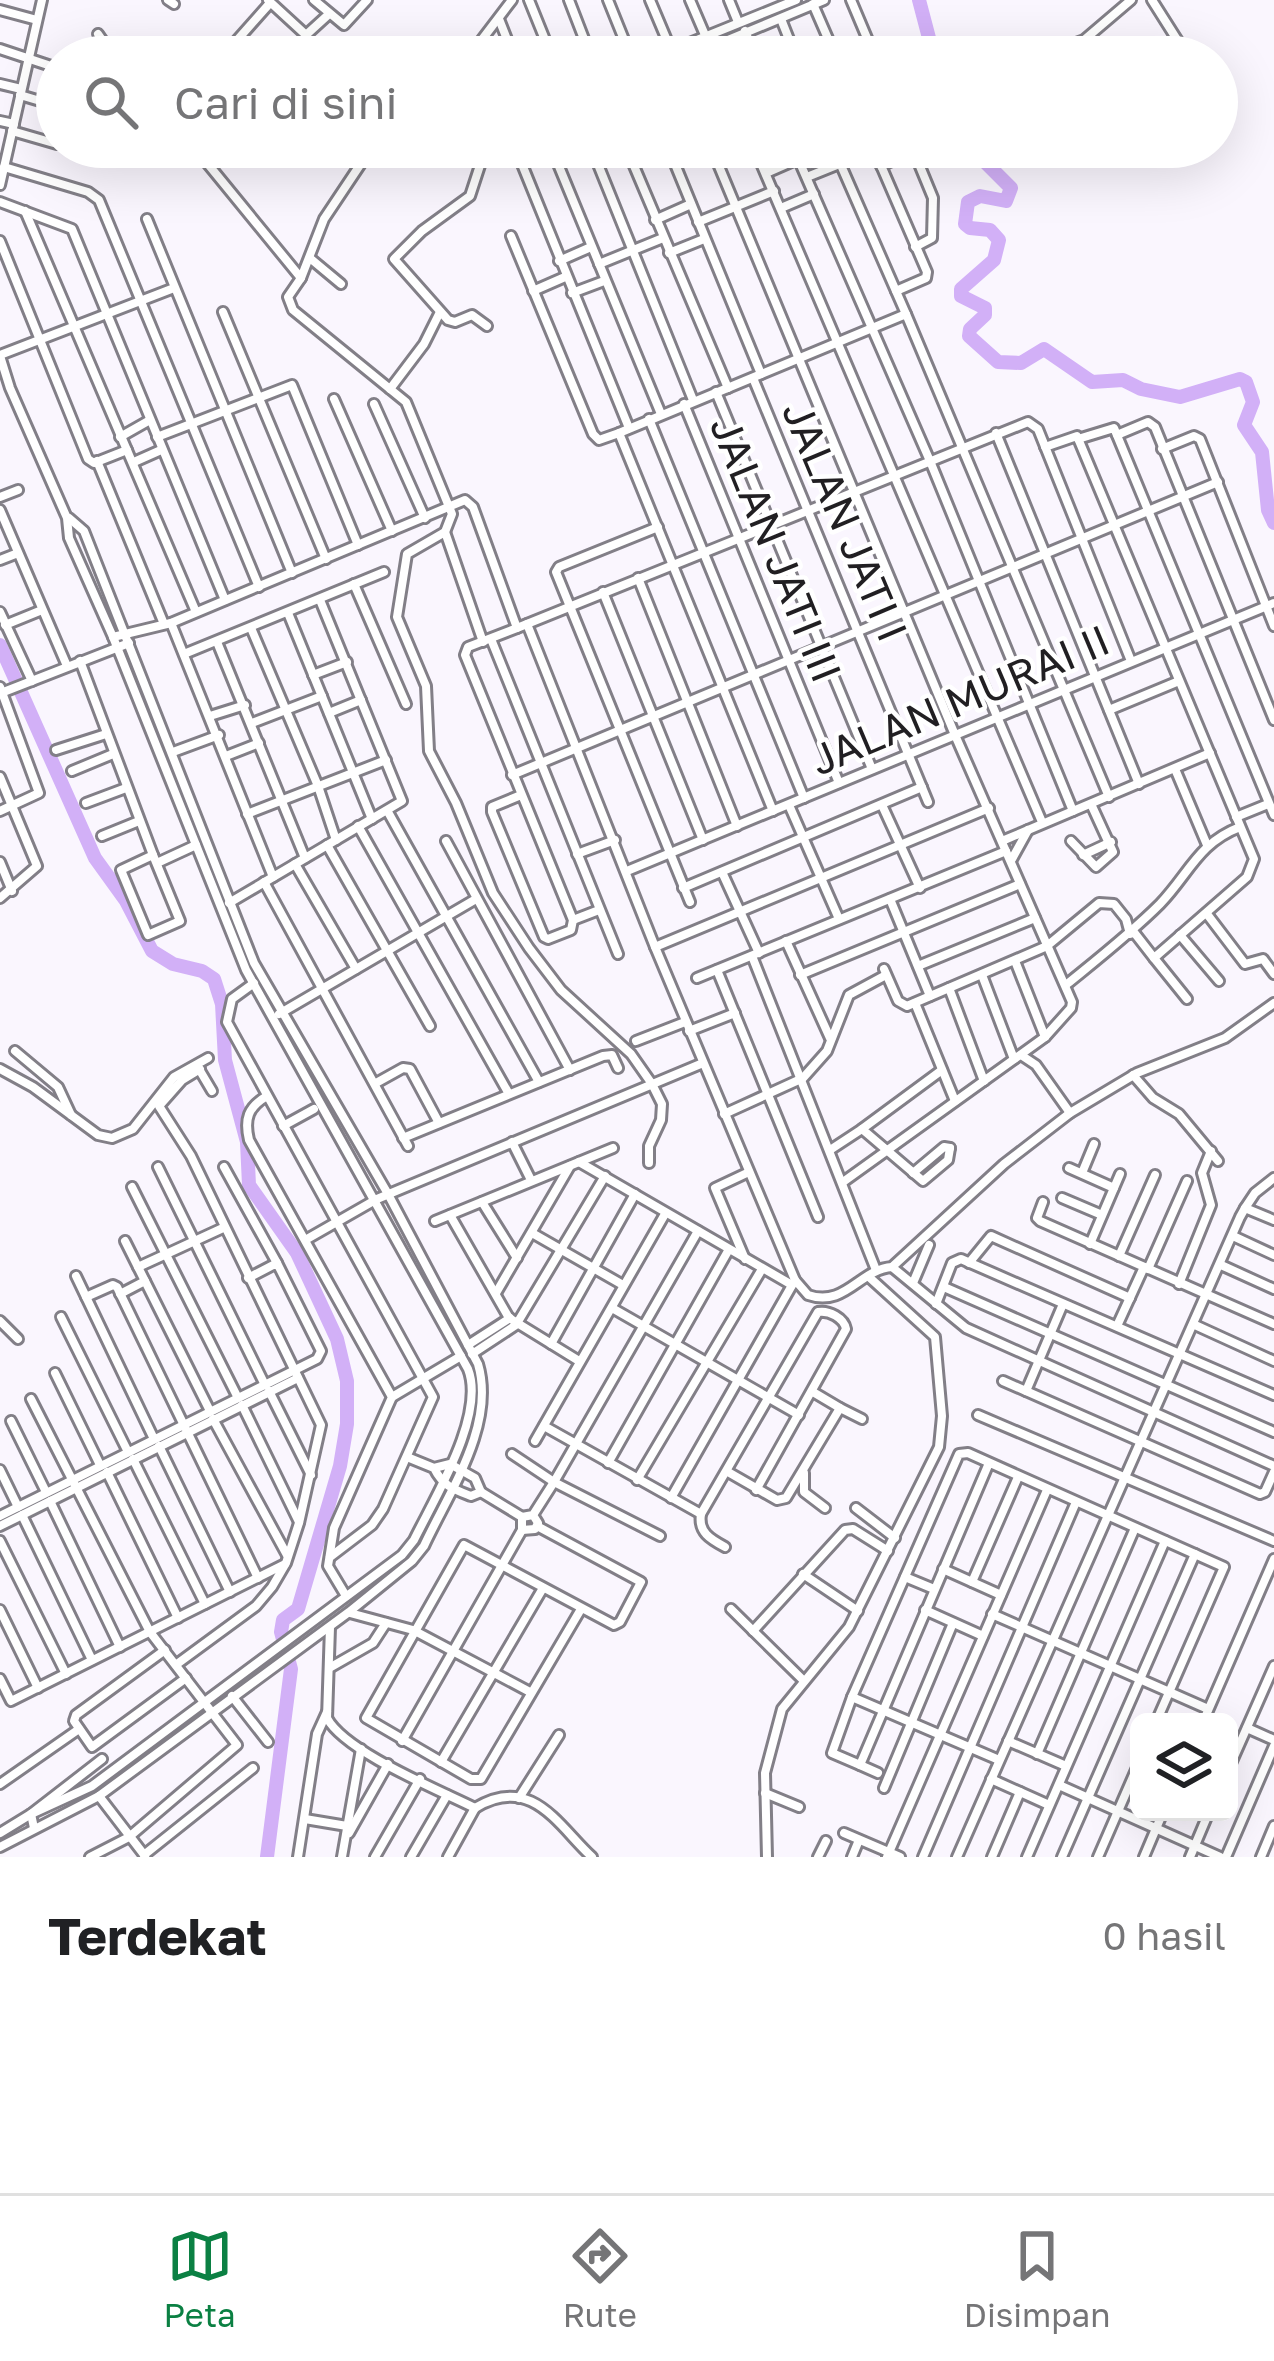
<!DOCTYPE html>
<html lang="id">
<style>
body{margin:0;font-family:"Golos Text",sans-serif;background:#f2f2f2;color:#202124}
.controls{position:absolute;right:36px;bottom:36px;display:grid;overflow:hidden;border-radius:18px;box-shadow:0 12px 48px #0002}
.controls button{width:108px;height:108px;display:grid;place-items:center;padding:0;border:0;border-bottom:3px solid #e0e0e0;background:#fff;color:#202124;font:60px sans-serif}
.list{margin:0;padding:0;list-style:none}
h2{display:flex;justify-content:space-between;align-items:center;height:156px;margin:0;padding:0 48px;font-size:51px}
h2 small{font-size:39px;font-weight:400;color:#757577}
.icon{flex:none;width:66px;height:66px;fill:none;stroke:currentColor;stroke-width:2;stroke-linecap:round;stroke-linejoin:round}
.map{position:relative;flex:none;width:1274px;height:1857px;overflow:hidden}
.search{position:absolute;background:#fff;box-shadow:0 12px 48px #0002;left:36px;right:36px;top:36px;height:132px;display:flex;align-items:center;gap:30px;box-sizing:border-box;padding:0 42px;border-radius:66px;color:#757577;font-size:45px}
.sheet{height:336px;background:#fff}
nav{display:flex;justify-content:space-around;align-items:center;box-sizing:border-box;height:168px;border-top:3px solid #e0e0e0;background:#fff;font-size:33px;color:#757577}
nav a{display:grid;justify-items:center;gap:6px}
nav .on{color:#0b8043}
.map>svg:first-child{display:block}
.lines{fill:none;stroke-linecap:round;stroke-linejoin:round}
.river{stroke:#d2b0f7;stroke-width:14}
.street-casing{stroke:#827f87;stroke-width:14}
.street{stroke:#fff;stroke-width:8}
.labels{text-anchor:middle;stroke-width:9;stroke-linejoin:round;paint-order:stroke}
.street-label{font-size:42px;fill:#211f22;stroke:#fff}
</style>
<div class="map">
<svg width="1274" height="1857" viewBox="0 0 1274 1857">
<rect width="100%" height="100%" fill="#faf6fe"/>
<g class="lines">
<g class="river">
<path d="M919 0 934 57"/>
<path d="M980 147 982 159 1011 188 1006 201 980 196 968 202 965 224 970 228 990 230 999 240 994 260 961 289V296L985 308V315L970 329 969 336 998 362 1021 363 1044 349 1092 382 1123 380 1141 389 1180 397 1240 379 1246 382 1253 402 1244 425 1262 452 1268 510 1274 523"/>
<path d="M0 645 95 858 126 901 152 951 173 964 202 971 214 979 222 1004 225 1060 247 1142 249 1185 297 1253 337 1339 347 1381V1424L340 1466 298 1609 283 1620 281 1632 291 1669 267 1857"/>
</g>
<defs>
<g id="street">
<path d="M168 0 174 4"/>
<path d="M268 0 306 35 329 14"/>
<path d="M314 0 344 25 367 0"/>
<path d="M529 0 552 57"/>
<path d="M569 0 591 57"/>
<path d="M608 0 631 57"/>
<path d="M650 0 674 57"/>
<path d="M690 0 705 35"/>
<path d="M729 0 738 22"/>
<path d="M851 0 875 57"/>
<path d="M1152 0 1188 57"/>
<path d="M813 4 836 57"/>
<path d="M0 10 37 20"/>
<path d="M499 19 514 57"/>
<path d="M781 19 796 57"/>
<path d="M745 31 756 57"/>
<path d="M98 34 114 57"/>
<path d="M0 49 57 68"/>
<path d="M224 55 270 3"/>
<path d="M473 57 474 50 512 0"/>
<path d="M655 57 796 0"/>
<path d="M687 57 824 0"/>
<path d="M1038 57 1084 40 1131 0"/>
<path d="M0 84 21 89"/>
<path d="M1217 94 1227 105"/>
<path d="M20 95 57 106"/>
<path d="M0 121 14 124"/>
<path d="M12 131 57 144"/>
<path d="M194 147 301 278 288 297 293 310 406 402 452 514 445 532 407 554 397 617 426 686 429 751 456 803 493 893 529 948 561 990 631 1054 652 1084 662 1104 661 1120 649 1146V1163"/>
<path d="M486 147 470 196 422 231 394 259 448 320 455 322 472 315 487 326"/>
<path d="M515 147 629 428"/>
<path d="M551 147 661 414"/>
<path d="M591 147 693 400"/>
<path d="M626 147 728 388"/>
<path d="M668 147 761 374"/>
<path d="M711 147 955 735 1072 1002 1071 1008 1045 1037 843 1182"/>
<path d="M754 147 1042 822"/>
<path d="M793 147 930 461 1073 811"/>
<path d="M833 147 906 314"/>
<path d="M873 147 927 272 926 278 896 291"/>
<path d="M912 147 933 198 932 238 915 247"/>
<path d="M881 166 914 151"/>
<path d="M4 167 88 192 99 200 259 587"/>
<path d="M766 173 798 159"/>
<path d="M807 177 874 150"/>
<path d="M0 185 42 0"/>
<path d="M0 202 72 229 225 600"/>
<path d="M781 208 814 194"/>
<path d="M25 211 196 612"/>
<path d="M147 219 292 573"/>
<path d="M655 220 691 204"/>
<path d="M698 222 774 191"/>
<path d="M511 236 593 434 599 440 619 433"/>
<path d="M0 241 88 459 94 463 127 450"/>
<path d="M669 253 704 239"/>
<path d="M311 259 341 284"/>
<path d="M559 261 591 247"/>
<path d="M599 264 663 238"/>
<path d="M301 278 324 219 372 147"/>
<path d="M533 291 565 277"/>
<path d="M572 293 604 281"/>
<path d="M223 312 326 559"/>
<path d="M0 355 174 288"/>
<path d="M0 356 10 388 67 518 69 538 113 637 246 970 468 1369C486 1415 435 1497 414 1540L402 1555 92 1786 31 1814 0 1833"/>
<path d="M753 378 928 802"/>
<path d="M390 389 424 344 440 312"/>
<path d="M716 392 872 769"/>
<path d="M334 399 392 531"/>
<path d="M374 404 425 518"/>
<path d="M684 404 839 783"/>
<path d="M649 419 804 798"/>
<path d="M996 433 1139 784"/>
<path d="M1117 435 1148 422 1155 427 1274 720"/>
<path d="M120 437 150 420"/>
<path d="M157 437 292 385 358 545"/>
<path d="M1078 439 1114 428 1274 815"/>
<path d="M1045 447 1077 436 1254 859 1247 877 1154 958 1133 931"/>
<path d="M1162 449 1194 436 1200 439 1274 626"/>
<path d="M97 461 164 624"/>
<path d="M134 462 161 450"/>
<path d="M0 497 18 490"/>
<path d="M0 510 67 666"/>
<path d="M658 527 559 567 556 572 690 902"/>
<path d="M445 532 483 642"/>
<path d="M0 560 18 553"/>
<path d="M638 578 737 826"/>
<path d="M354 584 406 704"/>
<path d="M603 592 703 840"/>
<path d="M0 612 32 681"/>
<path d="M288 613 372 819"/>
<path d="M171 623 273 877"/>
<path d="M527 624 655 947 795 1280 808 1295C845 1308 860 1269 892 1267L1004 1164 1070 1113 1137 1073 1225 1038 1274 1003"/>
<path d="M5 625 42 610"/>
<path d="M251 628 318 786 336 840"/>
<path d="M517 628 468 647 465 655 573 920 571 930 548 939 544 937 492 812V807L521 795"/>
<path d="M113 637 171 623 465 500 473 507 517 628 1028 422 1038 429 1131 661"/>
<path d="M491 639 618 954"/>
<path d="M217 642 305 858"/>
<path d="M184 654 384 572"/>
<path d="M80 661 153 855"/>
<path d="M313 675 347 662"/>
<path d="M0 687 39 793 0 811"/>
<path d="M1 693 129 643"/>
<path d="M1109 710 1179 681"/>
<path d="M329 713 361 700"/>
<path d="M210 716 245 705"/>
<path d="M252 723 322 696"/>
<path d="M56 750 106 734"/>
<path d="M173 752 219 735"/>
<path d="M226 756 259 743"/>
<path d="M1175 769 1207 845"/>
<path d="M72 771 113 754"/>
<path d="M512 775 1218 482"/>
<path d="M0 777 37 866 0 898"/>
<path d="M86 803 126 788"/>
<path d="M789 805 839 919"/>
<path d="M882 805 920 888"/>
<path d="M773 811 619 433 906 314 1109 797"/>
<path d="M388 812 539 1082"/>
<path d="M247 814 386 760"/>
<path d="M1236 817 1268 804"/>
<path d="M358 826 509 1094"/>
<path d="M102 836 139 821"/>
<path d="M446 841 570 1070"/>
<path d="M1002 841 1210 753"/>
<path d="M1071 841 1096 867 1113 852 1091 804"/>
<path d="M327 845 430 1026"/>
<path d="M577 854 615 840"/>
<path d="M153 855 180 921 148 935 121 870Z"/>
<path d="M1083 855 1111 842"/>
<path d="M1012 859 1028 830"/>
<path d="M0 862 12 891"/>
<path d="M157 863 196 845"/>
<path d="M295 864 356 969"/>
<path d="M627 871 1274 603"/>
<path d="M722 872 759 953"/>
<path d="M264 882 408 1146"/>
<path d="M683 888 922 787"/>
<path d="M890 899 930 996"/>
<path d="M229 903 402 801 320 600"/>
<path d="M1207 914 1245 964 1263 959 1274 974"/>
<path d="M573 920 599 910"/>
<path d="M1180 935 1219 981"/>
<path d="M786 941 830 1038"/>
<path d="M655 947 989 808"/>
<path d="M752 956 876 1270"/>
<path d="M1154 958 1187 999"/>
<path d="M1015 961 1045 1037"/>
<path d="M918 966 1035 918"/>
<path d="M884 969 898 1001 907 1006 1047 946 1099 903 1114 904 1126 919 1130 934"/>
<path d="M717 970 818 1217"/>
<path d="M800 975 1020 884"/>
<path d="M982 975 1014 1059"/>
<path d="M697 978 1006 851"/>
<path d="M254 983 232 999 227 1022 433 1397 383 1509 372 1525 330 1557"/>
<path d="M1067 984C1099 958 1131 933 1160 904 1189 874 1198 843 1240 827"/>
<path d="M949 988 984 1081"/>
<path d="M915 1003 955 1101"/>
<path d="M279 1014 476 899"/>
<path d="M689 1031 735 1013"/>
<path d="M636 1041 685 1022"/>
<path d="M15 1051 58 1087 71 1115"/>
<path d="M1021 1055 1036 1065 1070 1113"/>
<path d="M0 1069 33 1087 98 1135 112 1138 133 1129 174 1077 208 1058"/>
<path d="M199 1069 212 1091"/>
<path d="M942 1070 862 1129 923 1181 948 1160 950 1148"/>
<path d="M1133 1075 1153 1098 1179 1114 1218 1161"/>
<path d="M376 1083 403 1068 410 1069 439 1123"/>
<path d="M267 1096C248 1107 244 1119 249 1140L392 1397 334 1528 328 1566 346 1596"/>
<path d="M724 1114 803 1078 827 1051 849 995 886 975"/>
<path d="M283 1126 314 1109"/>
<path d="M403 1138 603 1056 612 1055 618 1068"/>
<path d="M512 1142 531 1180"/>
<path d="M830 1150 862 1129"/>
<path d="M579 1162 792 1285"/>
<path d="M158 1167 265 1385"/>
<path d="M224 1167 277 1263"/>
<path d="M1069 1168 1114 1188"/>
<path d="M913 1173 944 1147 950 1148"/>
<path d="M1082 1173 1094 1144"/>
<path d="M132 1187 238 1398"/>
<path d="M1062 1198 1102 1215"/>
<path d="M482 1202 517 1258"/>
<path d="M1043 1202 1037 1218 1040 1221 1274 1324"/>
<path d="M1245 1208 1255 1193 1274 1178"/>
<path d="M450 1215 509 1318 579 1361"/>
<path d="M435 1221 613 1148"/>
<path d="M532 1233 623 1285"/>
<path d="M1233 1236 1274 1255"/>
<path d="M307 1239 377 1199 703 1063"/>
<path d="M125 1241 210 1411"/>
<path d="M1090 1244 1120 1174"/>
<path d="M1119 1256 1155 1175"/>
<path d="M745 1259 715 1188 749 1172"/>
<path d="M969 1263 991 1236 1130 1298"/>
<path d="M1221 1265 1274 1289"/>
<path d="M138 1267 223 1228"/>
<path d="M892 1267 966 1328 1274 1466"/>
<path d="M1148 1269 1187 1181"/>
<path d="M76 1276 154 1439"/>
<path d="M913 1283 929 1245"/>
<path d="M1179 1284 1211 1205 1202 1173 1211 1151"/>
<path d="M944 1287 1274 1432"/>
<path d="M496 1293 570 1166"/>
<path d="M120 1294 145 1281"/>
<path d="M86 1297 113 1285 117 1287 258 1578"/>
<path d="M936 1304 952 1263 961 1259 1274 1395"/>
<path d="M612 1308 799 1415"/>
<path d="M61 1317 128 1452"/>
<path d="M0 1321 18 1339"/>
<path d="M1195 1325 1274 1361"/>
<path d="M1117 1326 1144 1267"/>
<path d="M551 1344 635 1194"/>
<path d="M468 1345 510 1318"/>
<path d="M472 1354 516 1325 605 1176"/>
<path d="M55 1373 100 1465"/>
<path d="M1003 1381 1260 1494 1265 1492 1274 1472"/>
<path d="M269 1391 311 1475"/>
<path d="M1026 1391 1063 1304"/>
<path d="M392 1397 461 1356"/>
<path d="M31 1399 150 1632 237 1745 129 1837 90 1857"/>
<path d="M242 1405 299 1522"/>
<path d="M840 1408 862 1419"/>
<path d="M978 1415 1274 1541"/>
<path d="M213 1419 287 1555"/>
<path d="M11 1421 46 1492"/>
<path d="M544 1426 701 1514"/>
<path d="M535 1441 665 1214"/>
<path d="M159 1446 230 1592"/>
<path d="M512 1454 554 1482 660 1536"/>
<path d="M407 1457 434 1468 450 1464 475 1478 481 1492 471 1496C453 1489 443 1486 434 1468"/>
<path d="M133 1459 205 1604"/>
<path d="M608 1463 728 1251"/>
<path d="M989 1463 860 1765 832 1753 852 1697 959 1454 968 1453 1224 1567 1156 1722"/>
<path d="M0 1470 18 1507"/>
<path d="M107 1472 178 1618"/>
<path d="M728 1472 777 1500 786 1498 840 1408 813 1392"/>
<path d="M804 1473V1492L825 1508"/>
<path d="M637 1480 762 1269"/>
<path d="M481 1492 522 1517"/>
<path d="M671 1498 795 1280"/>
<path d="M50 1501 120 1647"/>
<path d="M856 1508 895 1538"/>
<path d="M22 1515 92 1660"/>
<path d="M533 1515 538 1523 535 1529 522 1530V1517L533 1515 554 1482 698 1231"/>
<path d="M0 1516 317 1359 321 1351 277 1263 248 1278"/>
<path d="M0 1526 298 1378"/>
<path d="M537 1526 641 1582 620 1622 614 1625 464 1545 366 1718 471 1779H481L581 1609"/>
<path d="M0 1541 66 1674"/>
<path d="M725 1547C710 1539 698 1532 701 1514L818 1312C829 1310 844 1318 846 1329L756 1490"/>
<path d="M943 1569 1001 1595"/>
<path d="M803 1574 858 1611"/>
<path d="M905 1577 934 1589"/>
<path d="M972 1582 1018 1477"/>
<path d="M731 1609 803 1680"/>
<path d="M0 1610 38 1688"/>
<path d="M925 1610 983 1636"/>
<path d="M350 1613 413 1630 530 1692"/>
<path d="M992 1614 1208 1709"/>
<path d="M330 1627 327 1718C345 1752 439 1790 475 1808"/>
<path d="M753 1631 845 1530 853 1529 888 1551"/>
<path d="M165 1650 76 1715 74 1721 92 1747 186 1678"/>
<path d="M177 1664 256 1606 272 1587 286 1563 299 1523 321 1425 191 1156 159 1106 182 1080 200 1069"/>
<path d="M331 1667 373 1643 386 1623"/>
<path d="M0 1679 11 1701 285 1564"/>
<path d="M232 1696 268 1742"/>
<path d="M852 1697 999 1760"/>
<path d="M1203 1722 1274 1559"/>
<path d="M1247 1728 1274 1740"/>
<path d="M402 1741 522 1530"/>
<path d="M1008 1741 1066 1766"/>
<path d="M1037 1754 1135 1528"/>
<path d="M441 1762 543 1588"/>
<path d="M860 1765 878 1773"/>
<path d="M1229 1768 1274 1666"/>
<path d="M991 1779 1049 1805"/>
<path d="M0 1784 79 1729"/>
<path d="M1059 1785 1220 1857"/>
<path d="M884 1788 953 1623"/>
<path d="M765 1793 799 1807"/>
<path d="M99 1796 145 1856"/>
<path d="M519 1798 559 1735"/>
<path d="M475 1808C532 1773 559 1827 592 1857"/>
<path d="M305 1819 347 1826"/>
<path d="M34 1828 31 1814 102 1759"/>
<path d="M349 1833 388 1764"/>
<path d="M844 1833 900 1857"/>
<path d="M0 1847 99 1796 349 1612 412 1561 424 1546C449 1492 496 1425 478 1364L388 1194 254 963 84 531 69 518"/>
<path d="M144 1855 253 1768"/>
<path d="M298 1857 317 1734 327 1712"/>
<path d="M342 1857 361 1749"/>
<path d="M375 1857 420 1779"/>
<path d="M411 1857 447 1795"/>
<path d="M448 1857 475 1808"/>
<path d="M767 1857 765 1773 782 1709 849 1627 939 1447 942 1416 935 1337 869 1277"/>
<path d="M818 1857 826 1841"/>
<path d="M852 1857 859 1840"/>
<path d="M887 1857 1047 1490"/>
<path d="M923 1857 1076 1502"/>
<path d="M957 1857 1240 1217 1245 1208 1274 1220"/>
<path d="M992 1857 1020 1792"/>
<path d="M1027 1857 1165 1541"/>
<path d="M1062 1857 1195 1554"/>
<path d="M1098 1857 1139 1763"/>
<path d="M1144 1857 1163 1812"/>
<path d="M1190 1857 1209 1812"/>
<path d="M1226 1857 1274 1746"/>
<path d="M1261 1857 1274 1826"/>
</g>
</defs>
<use href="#street" class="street-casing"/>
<use href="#street" class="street"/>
</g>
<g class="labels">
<g class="street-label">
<text transform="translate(845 521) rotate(67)" y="15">JALAN JATI I</text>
<text transform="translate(776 549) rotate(68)" y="15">JALAN JATI III</text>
<text transform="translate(960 700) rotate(-23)" y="15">JALAN MURAI II</text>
</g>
</g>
</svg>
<div class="controls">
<button><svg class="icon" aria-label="layers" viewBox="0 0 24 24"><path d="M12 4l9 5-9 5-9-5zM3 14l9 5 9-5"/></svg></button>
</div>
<div class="search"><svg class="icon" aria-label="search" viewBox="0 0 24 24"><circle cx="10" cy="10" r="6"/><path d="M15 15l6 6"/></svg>Cari di sini</div>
</div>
<section class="sheet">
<h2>Terdekat<small>0 hasil</small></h2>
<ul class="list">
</ul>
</section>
<nav>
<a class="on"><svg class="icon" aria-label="map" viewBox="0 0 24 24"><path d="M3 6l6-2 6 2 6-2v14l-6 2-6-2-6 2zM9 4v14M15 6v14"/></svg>Peta</a>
<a><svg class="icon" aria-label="directions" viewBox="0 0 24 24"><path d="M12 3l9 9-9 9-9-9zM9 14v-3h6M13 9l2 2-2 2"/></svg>Rute</a>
<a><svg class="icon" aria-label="saved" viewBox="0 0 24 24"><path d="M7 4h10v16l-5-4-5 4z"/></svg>Disimpan</a>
</nav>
